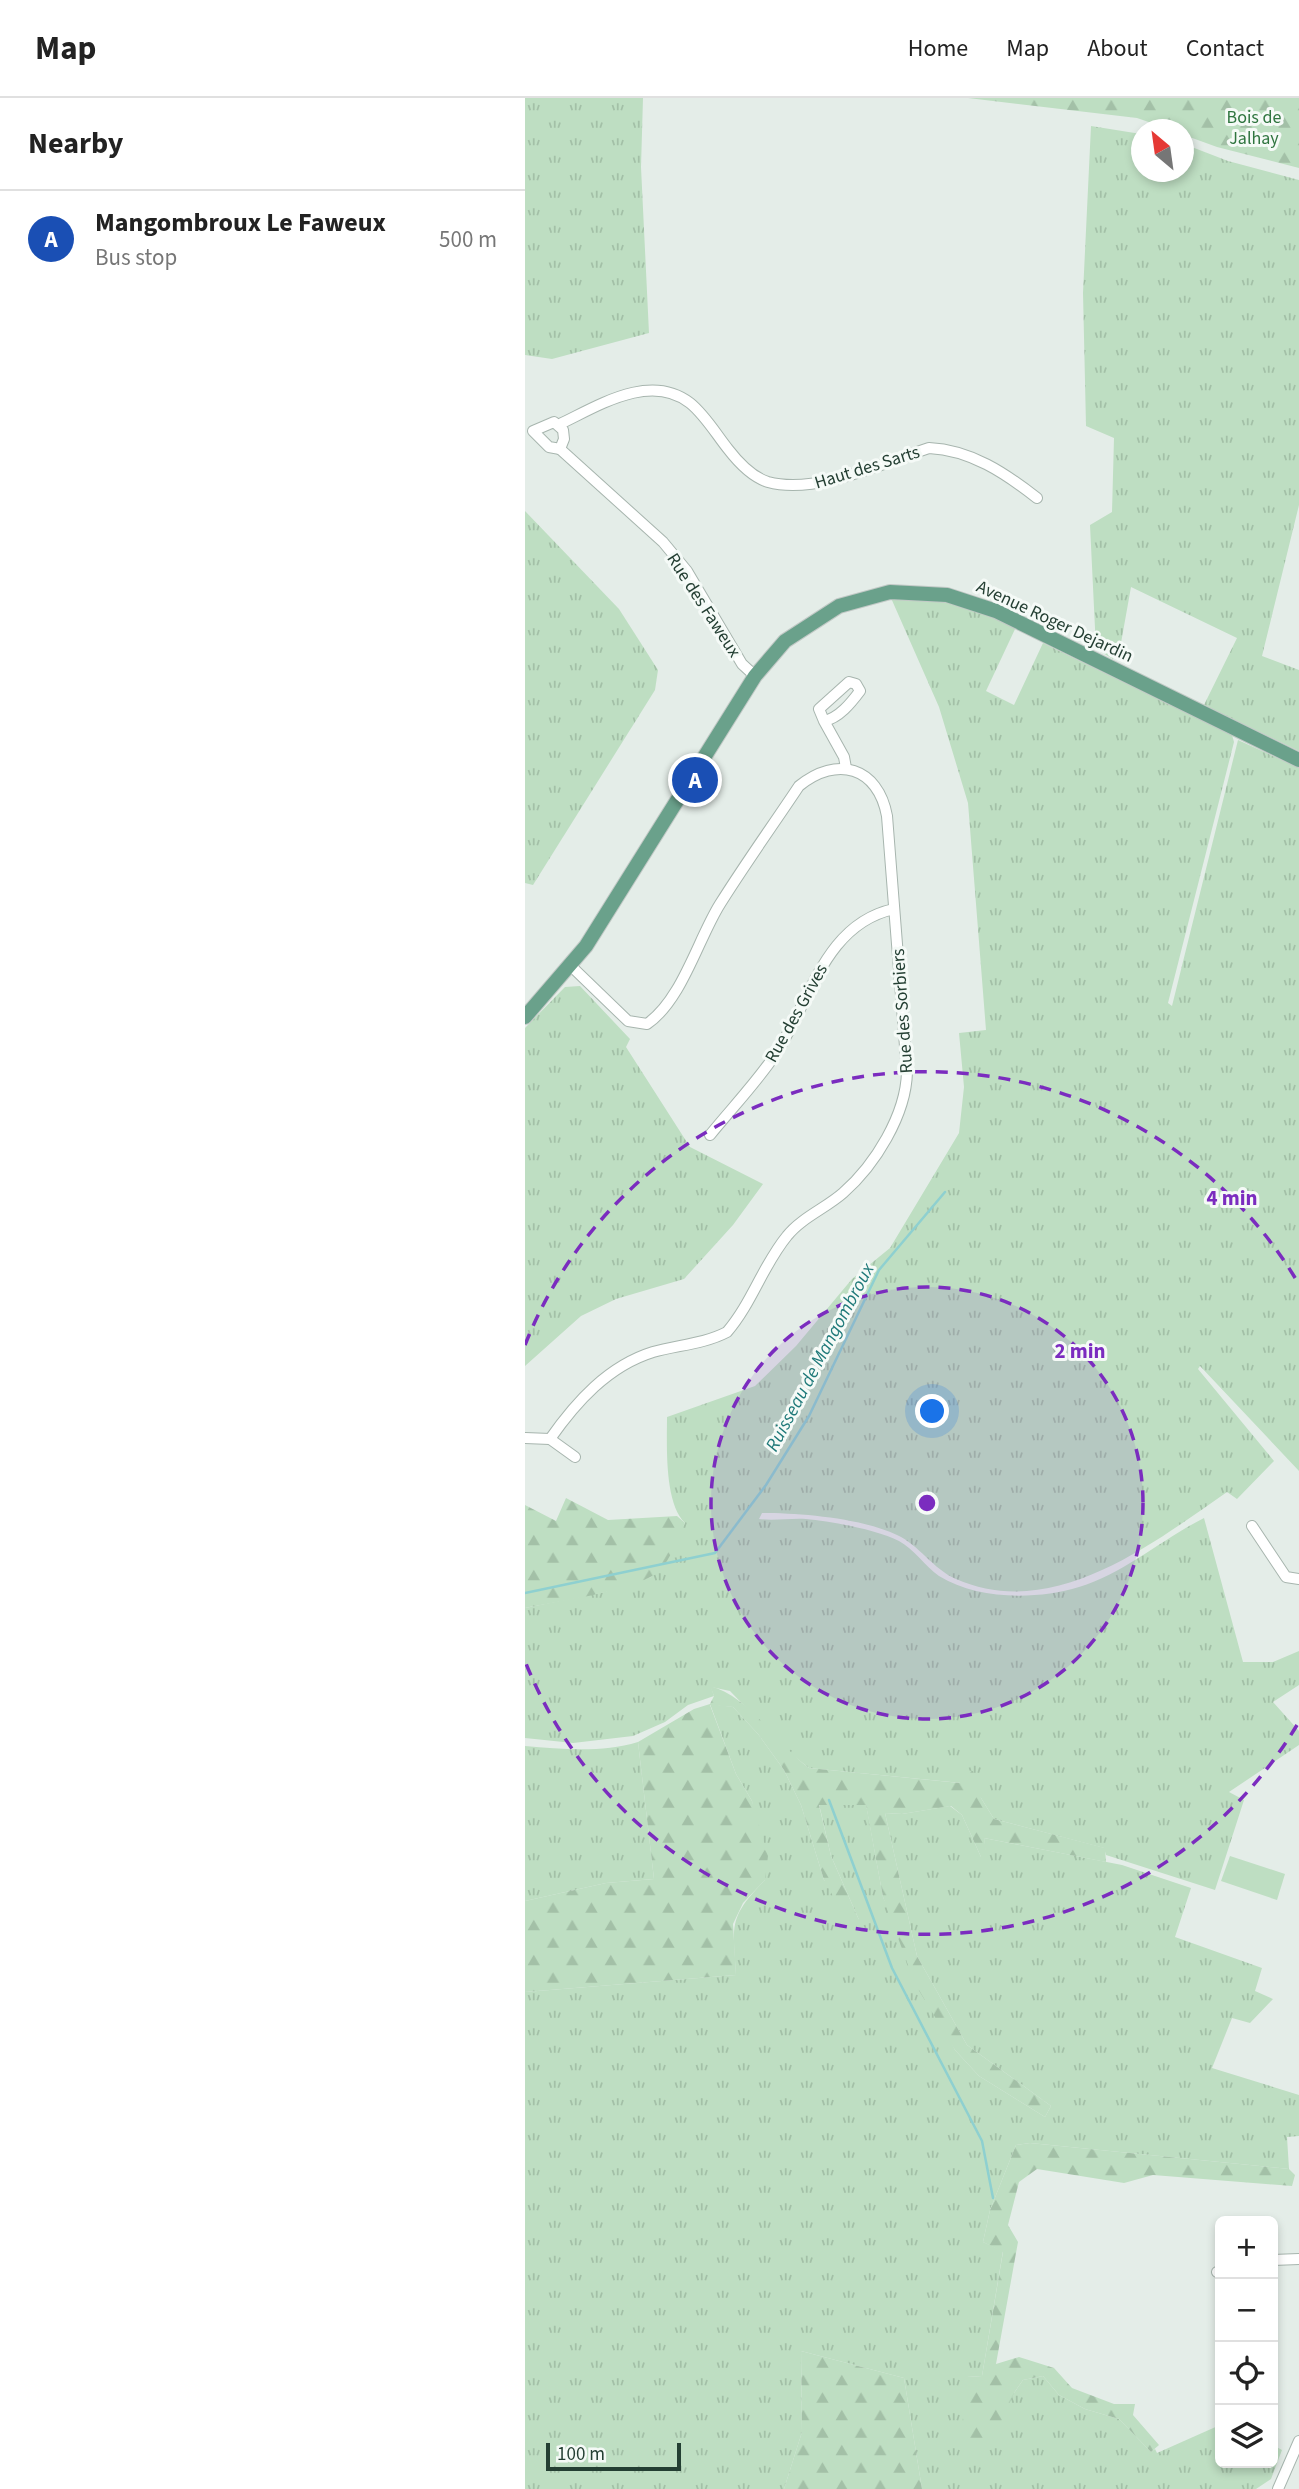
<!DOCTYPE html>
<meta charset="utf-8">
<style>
body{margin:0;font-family:"Source Sans 3",sans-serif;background:#f2f2f2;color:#222}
.controls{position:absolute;right:21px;bottom:21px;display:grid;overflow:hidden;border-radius:10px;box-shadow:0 4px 10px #0003}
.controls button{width:63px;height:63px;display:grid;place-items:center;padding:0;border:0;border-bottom:2px solid #e0e0e0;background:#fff;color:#222;font:35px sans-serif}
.compass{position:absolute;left:606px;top:21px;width:63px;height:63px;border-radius:50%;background:#fff;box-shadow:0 4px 10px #0003;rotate:331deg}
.scale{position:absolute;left:21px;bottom:18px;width:135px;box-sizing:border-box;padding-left:7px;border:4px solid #243f33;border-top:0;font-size:19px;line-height:24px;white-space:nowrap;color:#243f33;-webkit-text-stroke:5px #f5faf7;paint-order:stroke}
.you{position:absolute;left:408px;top:1314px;width:24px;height:24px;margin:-18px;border:5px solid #fff;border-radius:50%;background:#1a73e8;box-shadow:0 0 0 10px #1a73e833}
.badge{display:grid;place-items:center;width:46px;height:46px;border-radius:50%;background:#2563eb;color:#fff;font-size:23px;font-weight:700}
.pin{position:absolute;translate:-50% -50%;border:4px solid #fff;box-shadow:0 2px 7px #0006}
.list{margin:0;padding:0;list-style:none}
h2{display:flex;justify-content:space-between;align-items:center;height:91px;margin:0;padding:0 28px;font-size:30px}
h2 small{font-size:23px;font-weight:400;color:#767676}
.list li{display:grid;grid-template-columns:46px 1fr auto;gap:21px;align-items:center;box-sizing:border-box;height:98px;padding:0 28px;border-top:2px solid #e0e0e0}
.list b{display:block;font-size:26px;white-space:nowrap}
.list p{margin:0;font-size:23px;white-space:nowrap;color:#767676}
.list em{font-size:23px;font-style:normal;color:#767676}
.icon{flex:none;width:38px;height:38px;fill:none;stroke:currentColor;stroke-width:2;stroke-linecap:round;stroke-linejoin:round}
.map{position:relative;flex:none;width:774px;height:2391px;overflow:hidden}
header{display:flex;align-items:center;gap:42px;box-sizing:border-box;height:98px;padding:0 35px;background:#fff;border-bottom:2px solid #e0e0e0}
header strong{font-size:33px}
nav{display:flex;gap:38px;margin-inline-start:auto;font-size:24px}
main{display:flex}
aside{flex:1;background:#fff}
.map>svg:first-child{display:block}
.grass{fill:url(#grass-tufts)}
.forest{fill:url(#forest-firs)}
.garden{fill:#bedec2}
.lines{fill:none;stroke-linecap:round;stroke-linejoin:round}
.stream{stroke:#8ed0d0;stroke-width:2.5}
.minor-casing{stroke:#a7b5ae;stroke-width:12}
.major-casing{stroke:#c2c9c6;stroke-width:16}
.minor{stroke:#fff;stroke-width:10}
.major{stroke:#6aa18b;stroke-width:14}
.ring{fill:none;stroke:#7b2cbf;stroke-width:3.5;stroke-dasharray:12 9}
.labels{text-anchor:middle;stroke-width:6;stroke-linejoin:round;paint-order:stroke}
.park-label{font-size:18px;fill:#2f753f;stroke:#f5faf7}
.street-label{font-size:18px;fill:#243f33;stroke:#f5faf7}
.water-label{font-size:19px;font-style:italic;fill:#1f7979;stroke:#f5faf7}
.centre{fill:#7b2cbf;stroke:#f5faf7;stroke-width:3.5}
.ring-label{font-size:21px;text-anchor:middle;font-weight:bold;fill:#7b2cbf;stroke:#f5faf7;stroke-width:6;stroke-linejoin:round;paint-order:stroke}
</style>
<header>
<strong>Map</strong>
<nav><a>Home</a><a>Map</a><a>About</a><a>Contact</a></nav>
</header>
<main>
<aside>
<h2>Nearby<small></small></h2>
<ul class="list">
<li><span class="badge" style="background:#1a4fb4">A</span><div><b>Mangombroux Le Faweux</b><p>Bus stop</p></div><em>500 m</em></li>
</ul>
</aside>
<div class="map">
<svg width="774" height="2391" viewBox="0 0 774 2391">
<defs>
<pattern id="grass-tufts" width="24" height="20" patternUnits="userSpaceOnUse" patternTransform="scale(1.75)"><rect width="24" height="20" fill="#bedec2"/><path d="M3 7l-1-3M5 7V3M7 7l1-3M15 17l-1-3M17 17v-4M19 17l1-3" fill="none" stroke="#a3c0a7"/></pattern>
<pattern id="forest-firs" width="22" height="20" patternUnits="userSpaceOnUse" patternTransform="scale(1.75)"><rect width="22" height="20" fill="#bedec2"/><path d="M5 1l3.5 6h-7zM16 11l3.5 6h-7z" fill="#a3c0a7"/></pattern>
</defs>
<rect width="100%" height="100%" fill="#e4ede8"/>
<g class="grass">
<path d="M0 0H118L116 69 124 235 27 261 0 257Z"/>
<path d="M566 28 616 36 617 74H659V46L703 63 774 82V407L737 558 774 572V653L679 607 712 540 606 489 596 545 588 561 571 551 565 427 587 414 589 340 561 328 558 195Z"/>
<path d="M0 413 94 511 133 572 130 592 8 787 0 785Z"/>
<path d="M406 499 450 509 491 529 461 593 489 607 518 545 707 637 709 644 643 905 647 908 713 642 774 670V1373L675 1268 673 1271 749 1363 712 1401 702 1394C627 1446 528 1524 431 1481 408 1471 394 1447 372 1437 336 1420 276 1415 237 1415L234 1421C249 1423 266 1420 281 1421 305 1423 353 1432 374 1443 389 1451 400 1468 414 1478 453 1502 511 1502 554 1489 600 1475 637 1441 679 1420L718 1564H748L774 1553V1587L748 1604 774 1633V1647L704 1694 719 1702 690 1792 581 1757 579 1750 469 1721 456 1700 436 1685 284 1670 265 1655 205 1593 186 1589 189 1598 163 1607 140 1624 108 1638 48 1645 0 1640V1510L79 1494 126 1479 160 1425C139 1405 142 1347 142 1319L230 1288 271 1248 327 1181 365 1150 434 1035 439 989 434 935 461 932 443 705 414 609 366 500Z"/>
<path d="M55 888 105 941 101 949 165 1049 238 1086 208 1127 159 1181 91 1201 56 1218 0 1268V930L40 889Z"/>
<path d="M185 1606 208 1609 233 1636 259 1672 276 1707 299 1782 334 1822 306 1758 294 1706H341L358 1799 430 1952 454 1978 520 2019 526 2008 442 1947 392 1858 360 1715 377 1716 425 1708 437 1717 456 1759H461L459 1740 597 1767 666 1790 650 1839 737 1870 730 1893 748 1901 725 1925 707 1920 687 1970 774 1997V2038L762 2039 764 2071 505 2045 491 2047 465 2112 458 2144 478 2153 457 2278 442 2279 489 2295 498 2282 518 2278 534 2297 560 2311 594 2321 626 2354 630 2351 632 2355 695 2327V2365H748V2347L757 2352 746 2381 731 2391H397L379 2280 276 2253 277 2334 259 2391H0V1894L211 1877C208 1826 203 1820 240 1782L227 1703 211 1676Z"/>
<path d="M113 1644 129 1781 81 1785 0 1803V1648C38 1651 76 1655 113 1644Z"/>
</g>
<g class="forest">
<path d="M443 0H774V70L692 49 659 37V32L644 31 612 20Z"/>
<path d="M41 1400 83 1422 152 1418 160 1425C153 1439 146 1461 135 1472 116 1492 29 1504 0 1510V1407L31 1423Z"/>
<path d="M185 1588C224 1598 251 1645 284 1670L435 1685V1672L448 1673 456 1700 469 1721 580 1750 581 1764 459 1740 462 1759H456L437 1717 426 1708 377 1716 360 1715 392 1858 442 1947 526 2008 520 2019 454 1978 430 1952 390 1886 358 1799 341 1707H294L306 1758 334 1822 326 1830 299 1782 276 1707 259 1672 233 1636 208 1609 185 1607 211 1676 227 1703 243 1758 240 1782 218 1805 208 1826 211 1877 0 1894V1803L81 1785 129 1781 113 1644 169 1611 185 1606 189 1598Z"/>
<path d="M505 2045 764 2071 770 2077 767 2088 628 2077 599 2085 512 2071 494 2084 483 2127 493 2144 471 2266 494 2259 529 2270 547 2290 589 2306H610L608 2317 634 2347 626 2354 594 2321 560 2311 534 2297 518 2278 498 2282 489 2295 465 2349 447 2357 436 2338 442 2279 457 2278 478 2154 458 2144 465 2112 491 2047Z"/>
<path d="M276 2253 379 2280 397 2391H259L277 2334Z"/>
</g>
<path class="garden" d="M705 1758 760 1776 752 1802 696 1783Z"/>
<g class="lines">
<g class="stream">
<path d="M0 1495 190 1455 241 1387 284 1318 354 1172 420 1094"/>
<path d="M304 1702 367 1870 457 2043 468 2100"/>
</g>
<defs>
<g id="minor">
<path d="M29 324 38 332 39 341 35 351 24 349 8 333Z"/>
<path d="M35 326C73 308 125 274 165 305 180 317 191 336 203 351 213 364 227 379 243 384 291 397 358 365 404 350 446 352 480 375 512 400"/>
<path d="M35 351 138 444 162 473 217 566 230 578"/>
<path d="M299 623 294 611 324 584 331 586 335 593C326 605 314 620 299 623L319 659 321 670"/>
<path d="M185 1037C207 1010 231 985 250 957 285 905 299 826 369 811"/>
<path d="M0 1340 25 1341 50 1359"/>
<path d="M25 1341C51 1304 83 1268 128 1254 153 1247 179 1246 202 1234 227 1205 238 1167 262 1138 276 1120 301 1110 318 1095 350 1067 381 1017 382 974L362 718C353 669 312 657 274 688 248 727 220 766 195 806 173 841 157 902 122 926L103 923 46 868"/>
<path d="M727 1428 761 1479 774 1481"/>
<path d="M748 2162 774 2161"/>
<path d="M692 2174 695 2173"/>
<path d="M753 2391 774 2343"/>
</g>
<path id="major" d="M0 919 61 848 230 578 260 543 314 508 365 494 422 497 471 513 774 662"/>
</defs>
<use href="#minor" class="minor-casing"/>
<use href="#major" class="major-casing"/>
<use href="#minor" class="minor"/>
<use href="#major" class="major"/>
</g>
<circle cx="402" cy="1405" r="216" fill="#7b2cbf" fill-opacity=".12"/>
<g class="ring">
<circle cx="402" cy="1405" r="216"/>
<path d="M772 1627A432 432 0 0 1 0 1563M0 1247A432 432 0 0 1 772 1183"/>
</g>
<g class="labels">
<g class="park-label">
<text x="729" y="25">Bois de<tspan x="729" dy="21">Jalhay</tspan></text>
</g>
<g class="street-label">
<text transform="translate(342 369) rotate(-17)" y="6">Haut des Sarts</text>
<text transform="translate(179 507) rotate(57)" y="6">Rue des Faweux</text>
<text transform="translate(530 523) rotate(25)" y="6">Avenue Roger Dejardin</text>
<text transform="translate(377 913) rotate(-94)" y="6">Rue des Sorbiers</text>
<text transform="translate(271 915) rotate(-61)" y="6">Rue des Grives</text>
</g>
<g class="water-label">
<text transform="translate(294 1259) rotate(-62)" y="7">Ruisseau de Mangombroux</text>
</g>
</g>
<circle cx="402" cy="1405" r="10" class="centre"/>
<g class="ring-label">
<text x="707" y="1107">4 min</text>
<text x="555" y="1260">2 min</text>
</g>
</svg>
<div class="controls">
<button>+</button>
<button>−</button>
<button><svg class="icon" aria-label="locate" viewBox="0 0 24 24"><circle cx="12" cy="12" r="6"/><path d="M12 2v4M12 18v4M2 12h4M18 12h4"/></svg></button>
<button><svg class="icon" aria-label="layers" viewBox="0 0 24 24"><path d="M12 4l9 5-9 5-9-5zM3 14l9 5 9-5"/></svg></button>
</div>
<svg class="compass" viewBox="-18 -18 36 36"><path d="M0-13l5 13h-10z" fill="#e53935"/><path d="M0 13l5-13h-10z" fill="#767676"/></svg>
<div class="scale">100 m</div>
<div class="you"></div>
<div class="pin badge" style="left:170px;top:682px;background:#1a4fb4">A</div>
</div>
</main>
